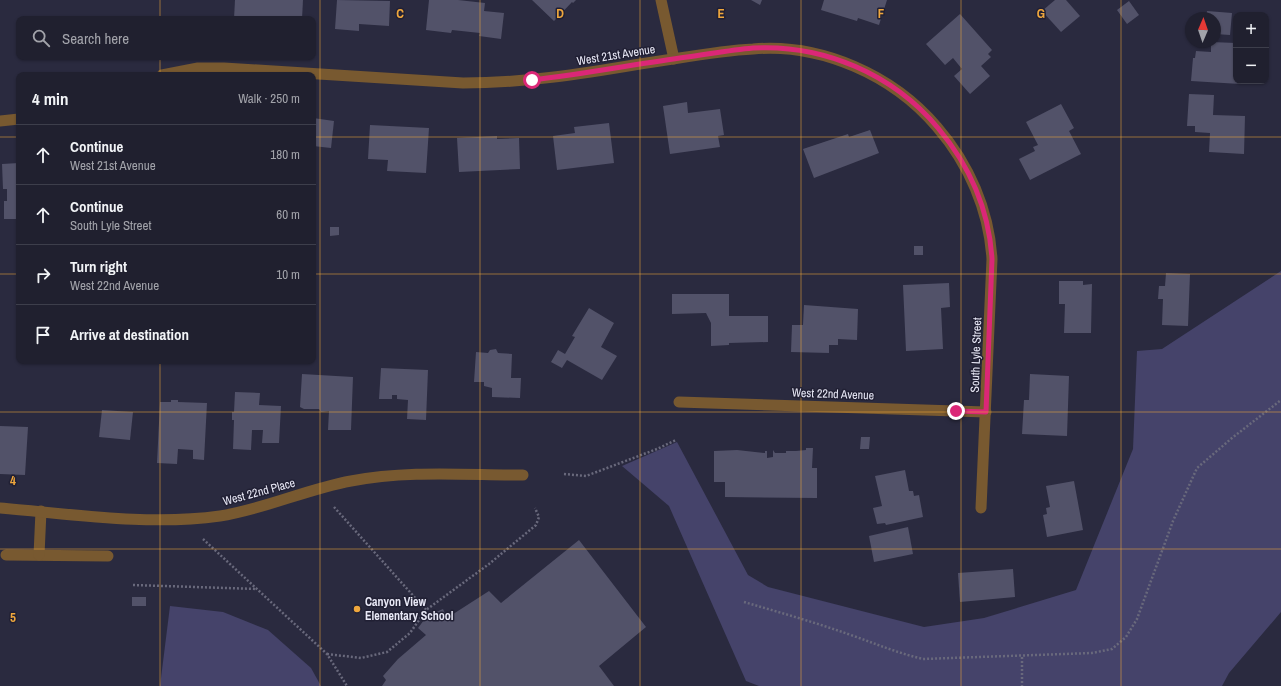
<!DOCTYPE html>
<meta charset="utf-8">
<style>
body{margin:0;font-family:"Archivo Narrow",sans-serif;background:#2d2d3b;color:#f1f3f6}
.controls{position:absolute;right:12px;top:12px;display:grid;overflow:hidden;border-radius:8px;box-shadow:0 1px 3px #0004}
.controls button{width:36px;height:36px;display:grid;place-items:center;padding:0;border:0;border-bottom:1px solid #3d3e4b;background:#20202f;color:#f1f3f6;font:20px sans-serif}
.compass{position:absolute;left:1185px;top:12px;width:36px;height:36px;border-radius:50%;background:#20202f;box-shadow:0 1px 3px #0004;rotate:2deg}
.stop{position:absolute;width:12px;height:12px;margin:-9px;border:3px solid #db2777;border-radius:50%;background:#fff}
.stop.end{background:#db2777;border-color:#fff;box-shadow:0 1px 4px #0008}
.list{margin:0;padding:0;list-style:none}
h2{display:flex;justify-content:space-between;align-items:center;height:52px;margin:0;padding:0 16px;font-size:17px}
h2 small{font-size:13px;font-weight:400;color:#a2a3aa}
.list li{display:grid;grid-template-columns:26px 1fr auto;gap:12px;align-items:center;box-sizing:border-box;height:60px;padding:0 16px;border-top:1px solid #3d3e4b}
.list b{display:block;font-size:15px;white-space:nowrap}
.list p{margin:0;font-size:13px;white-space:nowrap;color:#a2a3aa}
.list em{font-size:13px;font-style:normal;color:#a2a3aa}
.icon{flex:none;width:22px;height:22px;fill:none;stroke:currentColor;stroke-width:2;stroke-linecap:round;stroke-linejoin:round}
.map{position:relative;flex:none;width:1281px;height:686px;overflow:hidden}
.search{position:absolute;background:#20202f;box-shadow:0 1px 3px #0004;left:16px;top:16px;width:300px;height:44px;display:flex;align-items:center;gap:10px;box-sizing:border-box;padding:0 14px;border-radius:8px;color:#a2a3aa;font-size:15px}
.panel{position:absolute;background:#20202f;box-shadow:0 1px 3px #0004;left:16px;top:72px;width:300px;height:292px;border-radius:8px}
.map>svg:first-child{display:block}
.green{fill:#45436a}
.building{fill:#525269}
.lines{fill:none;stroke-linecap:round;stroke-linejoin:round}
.path{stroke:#69697c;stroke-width:2.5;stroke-dasharray:2 2;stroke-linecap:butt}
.service{stroke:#785930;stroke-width:11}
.minor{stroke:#785930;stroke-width:11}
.route{stroke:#db2777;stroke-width:5}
.grid{fill:none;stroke:#efa73d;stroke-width:1;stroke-opacity:0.55}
.poi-dot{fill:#efa73d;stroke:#212034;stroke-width:1.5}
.labels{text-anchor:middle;stroke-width:3;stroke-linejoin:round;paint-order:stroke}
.street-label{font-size:12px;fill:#e8e8f6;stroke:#212034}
.poi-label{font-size:12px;font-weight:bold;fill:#e8e8f6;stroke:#212034;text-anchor:start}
.grid-label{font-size:13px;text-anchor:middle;font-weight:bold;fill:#efa73d;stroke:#212034;stroke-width:3;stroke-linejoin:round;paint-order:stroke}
</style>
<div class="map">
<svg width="1281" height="686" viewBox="0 0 1281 686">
<rect width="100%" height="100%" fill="#2a2a3f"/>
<g class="green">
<path d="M1281 271V612L1229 673 1222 686H759L746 681 669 506 622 466 677 442 748 575 768 587 924 627 984 618 1076 590 1133 449 1137 351 1162 349Z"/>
<path d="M170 606 223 612 268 630 311 668 321 686H160Z"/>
</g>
<g class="building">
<path d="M235 0H303L302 19H234Z"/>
<path d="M337 0 390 1 389 26 359 24V31L335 29Z"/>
<path d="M429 0H458L485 3 484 11 504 13 501 39 479 36 480 33 452 30 451 33 426 30Z"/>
<path d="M532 0H576L573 3 572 2 554 21Z"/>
<path d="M751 0H762L760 5Z"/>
<path d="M824 0H887L879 25 858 18 857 21 821 10Z"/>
<path d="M1055 0H1066L1080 16 1061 32 1042 11Z"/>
<path d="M1129 1 1139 15 1127 24 1117 10Z"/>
<path d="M1207 11 1232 13 1230 35 1215 34V18H1206Z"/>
<path d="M960 14 992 50 988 54 991 57 981 66 990 76 970 94 954 76 962 69 953 58 945 65 926 44Z"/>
<path d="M1211 42 1236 43V81H1241L1240 84 1191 81 1193 58H1195L1196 51 1211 52Z"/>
<path d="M1189 94 1214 95 1213 115 1245 116 1244 154 1209 152 1210 133 1195 132V126H1187Z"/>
<path d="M687 102 688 113 720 109 724 135 718 136 720 147 670 154 663 106Z"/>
<path d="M1061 104 1074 128 1069 131 1081 154 1030 180 1019 159 1035 151 1033 147 1038 145 1026 122Z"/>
<path d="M313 118 334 121 331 148 313 146Z"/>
<path d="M609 123 614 163 557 170 553 136 575 133 574 127Z"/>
<path d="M370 125 429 128 426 173 387 171 388 160 368 159Z"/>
<path d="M870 130 879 153 814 178 803 149 848 134 849 137Z"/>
<path d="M497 136V139L519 138 520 169 459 172 457 138Z"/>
<path d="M19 163V219H4V201H7V189H3L2 164Z"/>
<path d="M330 227H339V235L330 236Z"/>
<rect x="914" y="246" width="9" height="9"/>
<path d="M1166 273 1190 274 1188 326 1162 325 1163 299H1158L1159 286H1165Z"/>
<path d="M1059 281H1083V285L1092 284 1091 333H1064L1065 304H1059Z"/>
<path d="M949 283 950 307 941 308 943 349 906 351 903 285Z"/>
<path d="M672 294H729V316H768V342L729 343V345L711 346V323L706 313 672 314Z"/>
<path d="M804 305 858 309 857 340 838 339V345H829V353L791 352 792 325H803Z"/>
<path d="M589 308 614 323 601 347 617 356 602 380 567 360 562 368 551 362 558 350 565 354 575 337 572 336Z"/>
<path d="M496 349 498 353 512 354 511 378H521L520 398 492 397V388L484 386V382H474L476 352 488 353 490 350Z"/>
<path d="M381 368 428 370 426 420 407 419 408 400 397 399V395H392V399H379Z"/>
<path d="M302 374 353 377 351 430H328L329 411 321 412 319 409H304L300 407Z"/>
<path d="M1030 374 1069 376 1067 436 1022 434 1024 400H1029Z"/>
<path d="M235 392 260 393 259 405 281 406 279 443H262L263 430H252L251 450 233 449 234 420H232V412H234Z"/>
<path d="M171 400H178V402L207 403 204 460 193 459V450L178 449 177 464 157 463 160 402H171Z"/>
<path d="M102 410 133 412 130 440 99 437Z"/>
<path d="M0 426 28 427 25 475 0 474Z"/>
<path d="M861 437H870L869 449H860Z"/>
<path d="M806 448H813L812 468H817V498L725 497V482H714V451L737 450 765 453V451H767V458L773 457V450L775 453H786V451H796L806 450Z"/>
<path d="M905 470 909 491H913L914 496 919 495 923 517 886 525 885 523 877 524 873 508 882 506 875 476Z"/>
<path d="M1074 481 1083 530 1047 537 1043 515 1047 514 1046 508 1050 507 1046 486Z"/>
<path d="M908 527 913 554 874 562 869 536Z"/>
<path d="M579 540 646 627 599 666 614 686H382L386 680 383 676 398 659 426 635 418 628 427 616 443 609 447 618 489 591 501 603Z"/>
<path d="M1013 569 1015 597 960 602 958 573Z"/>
<rect x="132" y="597" width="14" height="9"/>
</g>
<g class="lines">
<g class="path">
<path d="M564 474 586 476 657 449 676 440"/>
<path d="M334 507 426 610"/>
<path d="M203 539 327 654 347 686"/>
<path d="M133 585 257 589"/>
<path d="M744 602C778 612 814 622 848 634 874 643 897 653 923 659L1092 653 1112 649 1126 637 1137 619 1173 521 1197 468 1232 438 1281 400"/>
<path d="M327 654 361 658 387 652 410 633 426 610 489 564 536 525 539 517 535 508"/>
<path d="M1022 657V686"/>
</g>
<g class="service">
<path d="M6 555 108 556"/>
<path d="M39 555 41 511"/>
</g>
<g class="minor">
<path d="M661 0 674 59"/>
<path d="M162 75 198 68H224L463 83C523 83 581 74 640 64 677 59 715 51 753 49 821 43 893 75 937 127 969 164 989 210 992 259L981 508"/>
<path d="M0 121 19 119"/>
<path d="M679 402 986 412"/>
<path d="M0 508C72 514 148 526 220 516 265 509 307 489 351 481 407 470 466 475 523 475"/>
</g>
</g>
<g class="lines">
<path class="route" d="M532 80C584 74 636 64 687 57 709 54 731 50 753 48 823 44 893 74 938 128 969 165 989 210 992 259L986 412 956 411"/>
</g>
<path class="grid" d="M160 0V19M320 0V686M480 0V686M640 0V686M801 0V686M961 0V686M1121 0V686M160 57V75M0 137H19M313 137H1281M0 274H19M313 274H1281M160 361V686M0 412H1281M0 549H1281"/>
<circle class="poi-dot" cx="357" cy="609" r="4"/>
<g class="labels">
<g class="street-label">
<text transform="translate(616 55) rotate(-9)" y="4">West 21st Avenue</text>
<text transform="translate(976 355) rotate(-88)" y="4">South Lyle Street</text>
<text transform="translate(833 394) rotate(2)" y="4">West 22nd Avenue</text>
<text transform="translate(259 492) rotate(-15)" y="4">West 22nd Place</text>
</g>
<g class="poi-label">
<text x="365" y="606">Canyon View<tspan x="365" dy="14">Elementary School</tspan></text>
</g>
</g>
<g class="grid-label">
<text x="400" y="18">C</text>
<text x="560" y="18">D</text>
<text x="721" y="18">E</text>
<text x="881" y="18">F</text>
<text x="1041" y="18">G</text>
<text x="13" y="485">4</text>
<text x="13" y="622">5</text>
</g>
</svg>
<div class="controls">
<button>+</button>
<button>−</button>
</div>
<svg class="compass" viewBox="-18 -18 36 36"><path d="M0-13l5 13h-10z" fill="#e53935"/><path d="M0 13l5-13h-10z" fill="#a2a3aa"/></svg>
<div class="stop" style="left:532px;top:80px"></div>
<div class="stop end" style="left:956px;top:411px"></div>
<div class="search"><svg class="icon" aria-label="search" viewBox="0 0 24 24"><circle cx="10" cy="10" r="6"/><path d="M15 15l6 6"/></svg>Search here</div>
<section class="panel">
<h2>4 min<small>Walk · 250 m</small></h2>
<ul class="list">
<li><svg class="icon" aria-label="ahead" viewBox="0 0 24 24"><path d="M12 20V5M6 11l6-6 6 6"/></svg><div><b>Continue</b><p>West 21st Avenue</p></div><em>180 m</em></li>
<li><svg class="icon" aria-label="ahead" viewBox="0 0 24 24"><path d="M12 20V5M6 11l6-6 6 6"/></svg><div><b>Continue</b><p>South Lyle Street</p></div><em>60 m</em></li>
<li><svg class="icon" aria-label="right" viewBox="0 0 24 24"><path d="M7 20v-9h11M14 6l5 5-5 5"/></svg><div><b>Turn right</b><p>West 22nd Avenue</p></div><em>10 m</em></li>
<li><svg class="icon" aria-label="arrive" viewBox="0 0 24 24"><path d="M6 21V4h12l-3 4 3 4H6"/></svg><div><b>Arrive at destination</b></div></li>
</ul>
</section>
</div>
